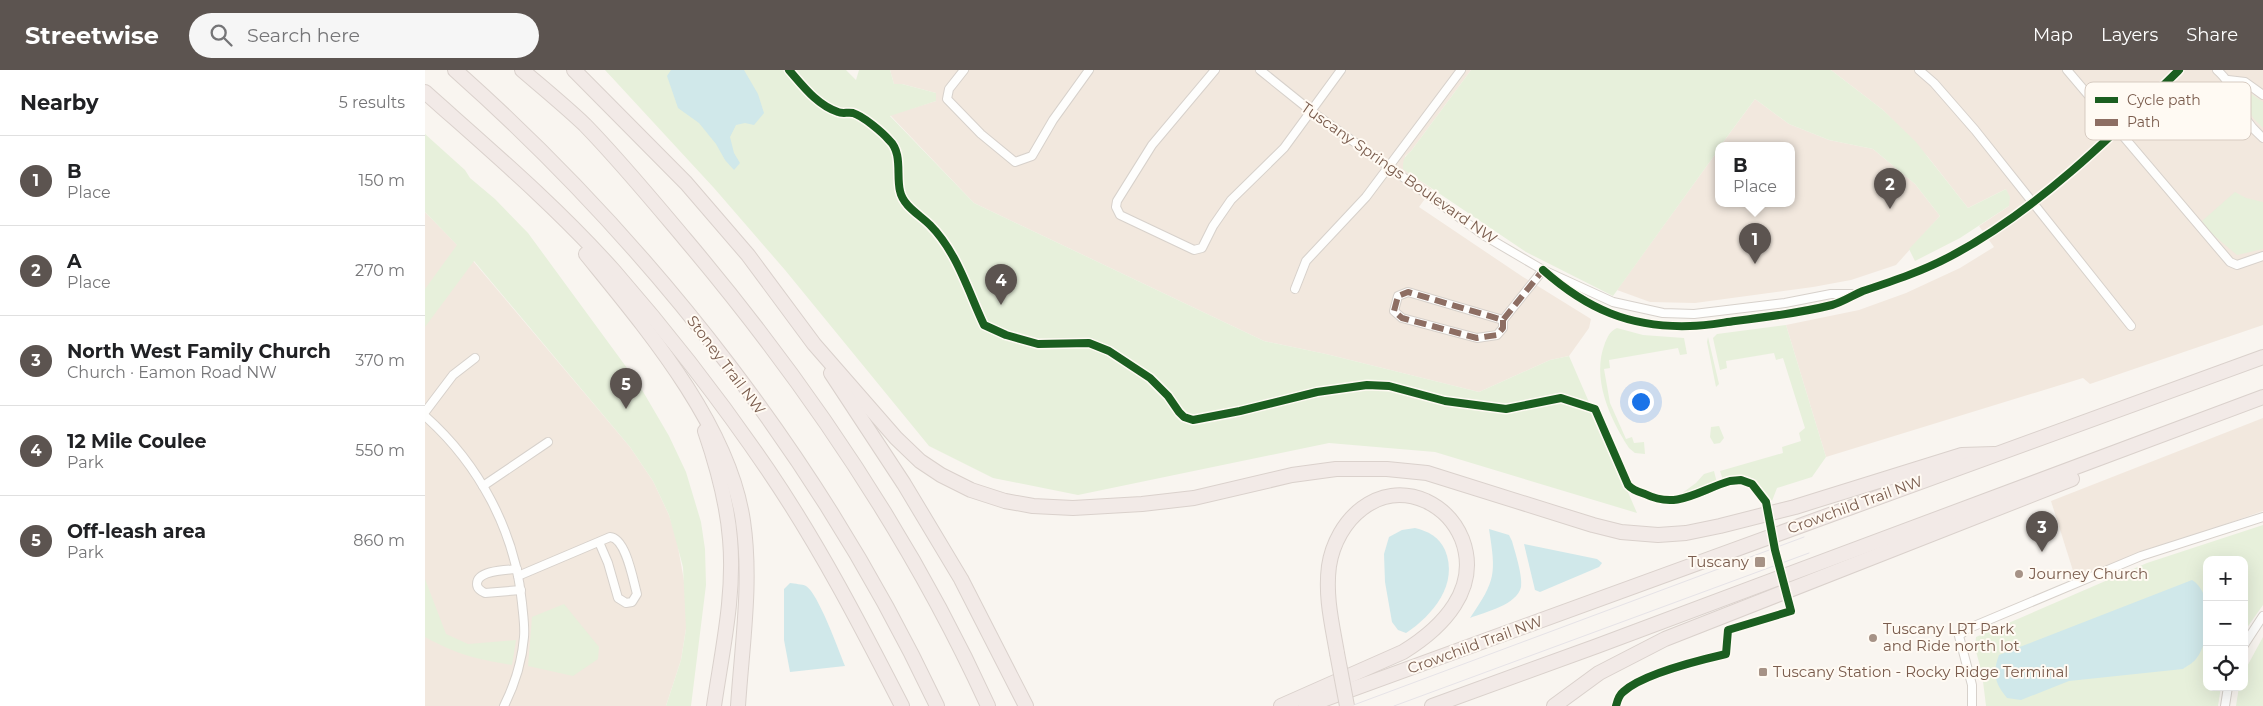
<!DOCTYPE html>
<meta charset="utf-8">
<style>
body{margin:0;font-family:Montserrat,sans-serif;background:#f6f6f6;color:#202124}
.controls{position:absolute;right:15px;bottom:15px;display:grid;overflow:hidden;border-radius:10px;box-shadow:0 5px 20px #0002}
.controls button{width:45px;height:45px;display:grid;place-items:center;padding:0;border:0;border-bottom:1px solid #e0e0e0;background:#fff;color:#202124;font:25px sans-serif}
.you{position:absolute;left:1215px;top:331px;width:18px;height:18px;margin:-12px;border:4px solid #fff;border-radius:50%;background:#1a73e8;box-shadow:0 0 0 8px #1a73e833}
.badge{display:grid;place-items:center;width:32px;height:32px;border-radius:50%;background:#5c5450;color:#fff;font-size:16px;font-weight:700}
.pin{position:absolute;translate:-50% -41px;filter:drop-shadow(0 1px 2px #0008)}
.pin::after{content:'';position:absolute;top:26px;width:18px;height:15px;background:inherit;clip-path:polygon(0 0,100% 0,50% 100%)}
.popup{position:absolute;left:1290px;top:72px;width:80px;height:65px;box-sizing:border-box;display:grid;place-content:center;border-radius:10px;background:#fff;filter:drop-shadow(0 1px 4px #0005);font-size:16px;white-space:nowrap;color:#757577}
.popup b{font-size:19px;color:#202124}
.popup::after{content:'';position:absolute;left:50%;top:100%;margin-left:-10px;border:10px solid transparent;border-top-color:#fff}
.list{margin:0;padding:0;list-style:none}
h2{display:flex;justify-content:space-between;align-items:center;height:65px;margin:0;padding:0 20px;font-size:21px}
h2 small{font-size:16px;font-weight:400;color:#757577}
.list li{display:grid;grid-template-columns:32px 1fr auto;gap:15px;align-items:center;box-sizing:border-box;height:90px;padding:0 20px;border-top:1px solid #e0e0e0}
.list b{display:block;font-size:19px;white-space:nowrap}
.list p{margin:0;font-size:16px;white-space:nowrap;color:#757577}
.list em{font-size:16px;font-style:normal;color:#757577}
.icon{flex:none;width:28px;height:28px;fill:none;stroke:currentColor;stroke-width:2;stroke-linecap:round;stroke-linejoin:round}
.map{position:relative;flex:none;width:1838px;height:636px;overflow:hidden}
header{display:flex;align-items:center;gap:30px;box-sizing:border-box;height:70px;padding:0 25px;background:#5c5450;color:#fff}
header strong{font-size:24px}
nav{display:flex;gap:28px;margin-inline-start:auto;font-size:18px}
.search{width:350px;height:45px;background:#f6f6f6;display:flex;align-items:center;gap:12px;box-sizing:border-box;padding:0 18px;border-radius:28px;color:#757577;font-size:19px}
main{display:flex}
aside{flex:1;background:#fff}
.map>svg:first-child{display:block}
.residential{fill:#f2e8de}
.green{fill:#e7f0db}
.water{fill:#d0e8ea}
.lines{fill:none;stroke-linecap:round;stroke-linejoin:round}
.minor-casing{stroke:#d7d1cb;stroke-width:10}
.motorway-casing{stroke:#dad1cc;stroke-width:16}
.minor{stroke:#fefefd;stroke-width:8}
.motorway{stroke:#f2eae7;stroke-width:14}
.tram{stroke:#e6e3e7;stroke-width:1}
.motorway-bridge-casing{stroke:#dad1cc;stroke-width:16;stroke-linecap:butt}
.motorway-bridge{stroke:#f2eae7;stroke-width:14}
.quiet{stroke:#8d6e63;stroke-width:6;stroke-dasharray:12 6;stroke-linecap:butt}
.cycleway-casing{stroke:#fffaf3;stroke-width:11}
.cycleway{stroke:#1b5e20;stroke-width:8}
.poi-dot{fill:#a69286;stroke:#fffaf3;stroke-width:2}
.labels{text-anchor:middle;stroke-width:4;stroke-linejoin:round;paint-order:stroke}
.street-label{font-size:15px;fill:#7a5c4d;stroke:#fffaf3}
.poi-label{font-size:15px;fill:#7a5c4d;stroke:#fffaf3;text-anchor:start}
.key{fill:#fffaf3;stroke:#d7cbc1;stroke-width:1}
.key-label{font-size:14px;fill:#7a5c4d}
</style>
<header>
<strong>Streetwise</strong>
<div class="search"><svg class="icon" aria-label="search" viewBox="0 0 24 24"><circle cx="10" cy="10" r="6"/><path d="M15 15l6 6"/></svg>Search here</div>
<nav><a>Map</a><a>Layers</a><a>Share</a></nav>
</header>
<main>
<aside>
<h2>Nearby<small>5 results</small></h2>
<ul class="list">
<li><span class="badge">1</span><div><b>B</b><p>Place</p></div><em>150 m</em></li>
<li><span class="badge">2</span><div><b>A</b><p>Place</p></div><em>270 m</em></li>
<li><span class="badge">3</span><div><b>North West Family Church</b><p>Church · Eamon Road NW</p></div><em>370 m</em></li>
<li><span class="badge">4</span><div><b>12 Mile Coulee</b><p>Park</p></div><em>550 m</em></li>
<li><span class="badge">5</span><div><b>Off-leash area</b><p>Park</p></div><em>860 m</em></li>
</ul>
</aside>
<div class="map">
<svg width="1838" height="636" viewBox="0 0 1838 636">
<rect width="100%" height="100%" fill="#f9f5f0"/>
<g class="residential">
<path d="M465 0H1046L986 81 980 86 979 99 1007 119 994 137 1098 207 1166 249 1164 258 1144 286 1125 290 1054 322 901 284 839 271 549 133 465 45 511 31V23L477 14H469Z"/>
<path d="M1406 0H1838V255L1665 314 1658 308 1401 387 1361 255 1434 240 1481 223 1535 198 1569 177 1554 156 1584 136 1581 119 1543 138 1503 87 1458 40Z"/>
<path d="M1330 29 1364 54 1404 70 1448 79 1490 114 1515 146 1471 195 1426 210 1388 217 1270 233 1225 232 1192 220 1294 79V133H1366V75H1296Z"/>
<path d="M0 142 48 191 205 377 228 411 244 445 251 466 261 522V559L256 590 241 636H0Z"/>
<path d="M1838 348V441L1650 507 1626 431Z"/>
</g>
<g class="green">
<path d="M180 0H421L431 10 434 0H465L469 14H477L511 23V31L465 46 549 133 839 271 901 284 1054 322 1125 290 1144 286 1212 443 1010 382 904 373 653 425 568 408 504 376 360 200 289 118Z"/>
<path d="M1046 0H1406L1458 40 1491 72 1543 138 1581 119 1585 127 1584 136 1535 168 1490 191 1484 179 1515 146 1490 114 1448 79 1404 70 1364 54 1330 29 1296 75H1294V79L1188 226 1101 182 978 99C978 89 979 87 986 81Z"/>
<path d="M1819 19 1838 32V58L1829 49 1814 26 1815 21Z"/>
<path d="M0 64 40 100 45 108 70 129 103 163 213 313 244 366 261 402 276 452 280 479 281 515 266 636H241L256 590 261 559 258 497 244 445 228 411 205 377 49 191 0 257V219L32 175 0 142Z"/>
<path d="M1810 122 1821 128 1838 132V179L1812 185 1786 163 1777 151Z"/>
<path d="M1361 255 1401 387 1387 407 1352 418 1347 431 1336 417 1328 411 1318 408 1298 410 1295 401 1358 383 1357 377 1376 371 1374 363 1380 358 1358 288 1351 290 1349 283 1301 291 1302 298 1295 300 1288 268 1292 264Z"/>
<path d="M1192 258 1218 265 1259 268 1262 284 1255 285 1253 278 1184 290 1185 298 1179 299 1185 333 1201 369 1207 367 1209 373 1219 372 1220 384 1210 383 1204 378C1185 349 1166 308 1180 273 1183 266 1185 261 1192 258Z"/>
<path d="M1283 267 1294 314 1291 317 1282 272Z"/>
<path d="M1294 356 1299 368 1295 373 1289 374 1285 367 1286 357Z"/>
<path d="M1289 401 1292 413 1249 429 1271 413 1279 404Z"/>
<path d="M1838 455V535L1819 562V490H1782V617H1796L1793 636H1561L1557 603 1550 578 1551 567 1722 493Z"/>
<path d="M0 509 21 564 43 574 91 570 87 595C51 589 33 585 0 567Z"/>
<path d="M139 534 174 577 173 589 148 606 103 596 107 547Z"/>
<path d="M1838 567V636H1811L1814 617H1819V602Z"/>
</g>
<g class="water">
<path d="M246 0H319L333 24 339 43 329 55 320 53 311 55 305 67 309 83 315 93 309 100 300 90 291 74 274 53 253 38 242 6Z"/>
<path d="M990 458C1003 461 1014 467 1020 480 1034 514 1008 545 981 563L973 560 967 552 960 512 959 484 964 467 977 460Z"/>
<path d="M1064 459 1084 465 1087 471C1090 482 1098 506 1096 517 1092 535 1060 542 1045 548 1071 510 1071 504 1064 459Z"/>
<path d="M1099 474 1172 489 1177 493 1174 497 1115 522 1110 520Z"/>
<path d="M1767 510C1789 523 1786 571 1771 589 1768 593 1762 596 1758 599L1644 611 1596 630 1582 628C1570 613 1567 604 1574 585Z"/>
<path d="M365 513C370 514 377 514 381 516 393 523 414 581 420 596L365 602 359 570V519Z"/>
</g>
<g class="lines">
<defs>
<g id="minor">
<path d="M539 0 524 19 522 29 556 64 590 92 607 86 628 50 664 0"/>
<path d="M790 0 727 75 692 131 691 137 695 145 769 180 777 178 788 156 806 130 859 78 916 0"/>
<path d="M835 0 886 41 1060 166 1118 200 1188 232 1238 243 1269 244 1360 233 1406 224H1429"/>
<path d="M1494 0 1509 13 1550 60 1706 256"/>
<path d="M1642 0 1805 192 1812 195 1838 186"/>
<path d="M1792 0C1804 11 1802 13 1808 26 1815 42 1825 57 1838 68"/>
<path d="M1803 10 1820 12 1838 25"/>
<path d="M1118 200C1162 239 1205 258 1265 256 1280 256 1295 253 1310 251 1343 247 1375 243 1407 235 1418 232 1428 225 1438 221 1468 211 1498 201 1526 186 1611 141 1686 67 1754 0"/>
<path d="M870 219 881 191 941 127 1036 0"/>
<path d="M1078 250V258L1072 265 1052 268 977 248 969 241 973 226 983 222 1078 250 1118 200"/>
<path d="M0 342 28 305 50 288"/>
<path d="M0 346C54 394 90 461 97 533 98 544 100 556 99 567 97 592 90 614 79 636"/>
<path d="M58 416 123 372"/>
<path d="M92 499C82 500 52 500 52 514 52 519 56 521 60 523L96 520"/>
<path d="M93 506 185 467C201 468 208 510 212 524L207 532 201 533 193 528 183 493 174 472"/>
<path d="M1819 575 1838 546"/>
<path d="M1547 636V615L1534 566 1542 559 1716 486 1838 447"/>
<path d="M1800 636 1803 617"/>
</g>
<g id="motorway">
<path d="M30 0C229 177 398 394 512 636"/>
<path d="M97 0C118 18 140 36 160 55 195 91 228 131 260 169 379 310 486 467 563 636"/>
<path d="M149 0 261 113 323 185 389 274 471 368 495 391 516 405 546 420 580 431 608 436 648 438 717 434 769 428 867 405 911 399H962L1002 403 1168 455 1196 462 1233 465 1261 463 1295 456 1370 437 1537 385 1569 384"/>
<path d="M0 22C65 80 131 136 189 201 244 264 296 331 343 400 394 475 436 556 477 636"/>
<path d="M161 184C221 258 304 355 318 451 327 512 317 575 313 636"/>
<path d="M406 303 479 414 536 509 601 636"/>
<path d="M280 361C292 396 302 431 305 469 310 525 297 581 289 636"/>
<path d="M856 636 978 582C1017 558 1056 519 1037 469 1030 452 1018 439 1001 431 953 410 911 450 904 496 900 526 907 554 912 583"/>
<path d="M881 636 1838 287"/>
<path d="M1007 636 1172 576 1838 327"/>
<path d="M1129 636 1174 603 1240 569 1647 409"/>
</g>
</defs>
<use href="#minor" class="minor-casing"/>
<use href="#motorway" class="motorway-casing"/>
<use href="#minor" class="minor"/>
<use href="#motorway" class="motorway"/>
<g class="tram">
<path d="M926 636 1379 467"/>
<path d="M969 636 1384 483"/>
</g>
<defs>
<path id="motorway-bridge" d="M912 583 922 636"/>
</defs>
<use href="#motorway-bridge" class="motorway-bridge-casing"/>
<use href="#motorway-bridge" class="motorway-bridge"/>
<path class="quiet" d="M1078 250V258L1072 265 1052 268 977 248 969 241 973 226 983 222 1078 250 1118 200"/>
<defs>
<g id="cycleway">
<path d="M364 0C378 16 392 35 413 42 417 44 423 42 428 43 438 46 457 62 464 70 478 83 471 105 475 121 478 136 495 145 505 155 532 182 543 221 559 255L581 265 613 274 664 273 684 281 725 308 743 326 754 342 759 347 768 350 815 341 892 322 942 315 964 316 1020 331 1081 339 1136 328 1170 339 1203 415C1207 420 1214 422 1220 424 1253 440 1274 420 1305 411L1316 410 1327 414 1341 432 1350 480 1366 541 1303 560 1301 584C1275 590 1217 604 1198 622 1194 625 1192 632 1191 636"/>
<path d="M1118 200C1162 239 1205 258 1265 256 1280 256 1295 253 1310 251 1343 247 1375 243 1407 235 1418 232 1428 225 1438 221 1468 211 1498 201 1526 186 1611 141 1686 67 1754 0"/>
</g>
</defs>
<use href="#cycleway" class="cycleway-casing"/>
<use href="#cycleway" class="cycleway"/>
</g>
<g class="poi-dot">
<rect x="1329" y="486" width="12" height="12" rx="2.5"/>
<circle cx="1594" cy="504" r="5"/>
<circle cx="1448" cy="568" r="5"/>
<rect x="1333" y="597" width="10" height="10" rx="2.5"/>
</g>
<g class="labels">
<g class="street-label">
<text transform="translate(974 103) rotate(35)" y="5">Tuscany Springs Boulevard NW</text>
<text transform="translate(301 295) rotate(53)" y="5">Stoney Trail NW</text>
<text transform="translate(1430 435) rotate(-20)" y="5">Crowchild Trail NW</text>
<text transform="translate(1050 575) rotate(-20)" y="5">Crowchild Trail NW</text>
</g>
<g class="poi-label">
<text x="1324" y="497" text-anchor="end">Tuscany</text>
<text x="1604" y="509">Journey Church</text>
<text x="1458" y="564">Tuscany LRT Park<tspan x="1458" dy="17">and Ride north lot</tspan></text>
<text x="1348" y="607">Tuscany Station - Rocky Ridge Terminal</text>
</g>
</g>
<rect x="1660" y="12" width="166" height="58" rx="8" class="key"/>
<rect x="1670" y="27" width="23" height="6" fill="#1b5e20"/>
<rect x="1670" y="49" width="23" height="7" fill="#8d6e63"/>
<g class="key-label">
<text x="1702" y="35">Cycle path</text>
<text x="1702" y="57">Path</text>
</g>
</svg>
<div class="controls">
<button>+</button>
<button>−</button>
<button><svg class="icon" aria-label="locate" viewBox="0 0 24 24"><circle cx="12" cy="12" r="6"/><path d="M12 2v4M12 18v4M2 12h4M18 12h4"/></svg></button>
</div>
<div class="you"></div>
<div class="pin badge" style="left:1330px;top:194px">1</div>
<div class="popup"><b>B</b>Place</div>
<div class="pin badge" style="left:1465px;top:139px">2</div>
<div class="pin badge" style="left:1617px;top:482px">3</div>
<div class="pin badge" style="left:576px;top:235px">4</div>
<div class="pin badge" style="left:201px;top:339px">5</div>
</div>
</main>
